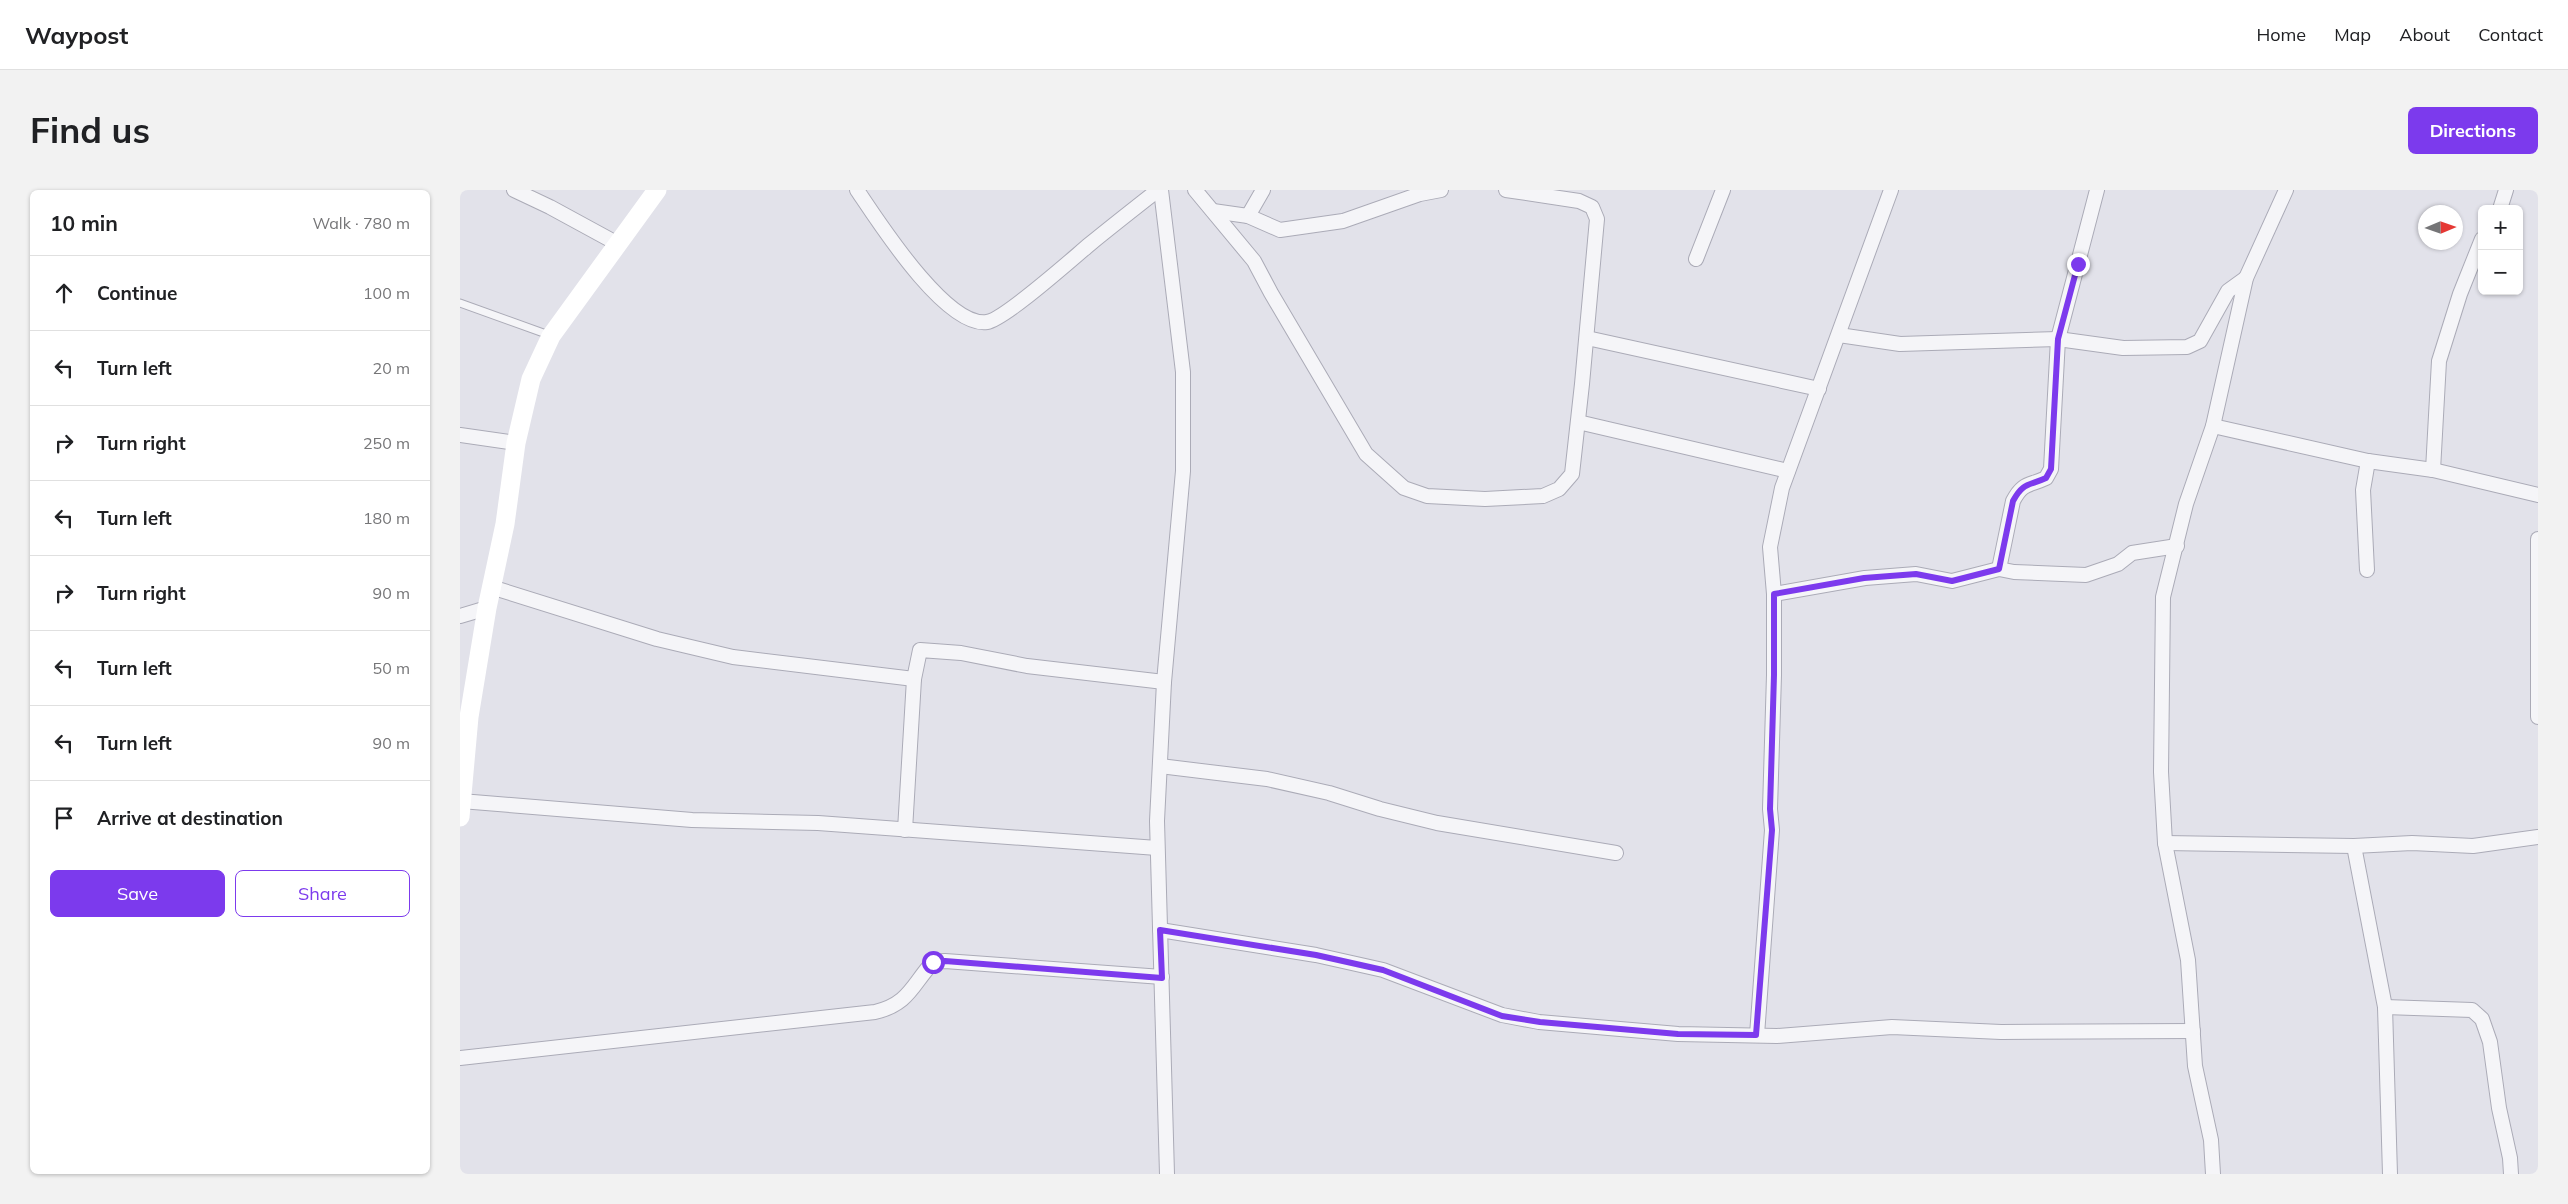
<!DOCTYPE html>
<meta charset="utf-8">
<style>
body{margin:0;font-family:Mulish,sans-serif;background:#f2f2f2;color:#202124}
.controls{position:absolute;right:15px;top:15px;display:grid;overflow:hidden;border-radius:8px;box-shadow:0 1px 4px #0004}
.controls button{width:45px;height:45px;display:grid;place-items:center;padding:0;border:0;border-bottom:1px solid #e0e0e0;background:#fff;color:#202124;font:25px sans-serif}
.compass{position:absolute;left:1958px;top:15px;width:45px;height:45px;border-radius:50%;background:#fff;box-shadow:0 1px 4px #0004;rotate:88deg}
.stop{position:absolute;width:15px;height:15px;margin:-11px;border:4px solid #7c3aed;border-radius:50%;background:#fff}
.stop.end{background:#7c3aed;border-color:#fff;box-shadow:0 1px 5px #0008}
.list{margin:0;padding:0;list-style:none}
h2{display:flex;justify-content:space-between;align-items:center;height:65px;margin:0;padding:0 20px;font-size:21px}
h2 small{font-size:16px;font-weight:400;color:#757577}
.list li{display:grid;grid-template-columns:32px 1fr auto;gap:15px;align-items:center;box-sizing:border-box;height:75px;padding:0 20px;border-top:1px solid #e0e0e0}
.list b{display:block;font-size:19px;white-space:nowrap}
.list em{font-size:16px;font-style:normal;color:#757577}
.actions{display:flex;gap:10px;padding:15px 20px}
.actions a{flex:1;padding:11px 0;border:1px solid #7c3aed;border-radius:8px;text-align:center;font-size:18px;color:#7c3aed}
.actions .main{background:#7c3aed;color:#fff}
.icon{flex:none;width:28px;height:28px;fill:none;stroke:currentColor;stroke-width:2;stroke-linecap:round;stroke-linejoin:round}
.map{position:relative;flex:none;width:2078px;height:984px;overflow:hidden;border-radius:8px}
header{display:flex;align-items:center;gap:30px;box-sizing:border-box;height:70px;padding:0 25px;background:#fff;border-bottom:1px solid #e0e0e0}
header strong{font-size:24px}
nav{display:flex;gap:28px;margin-inline-start:auto;font-size:18px}
.intro{display:flex;align-items:center;justify-content:space-between;box-sizing:border-box;height:120px;padding:0 30px}
h1{margin:0;font-size:35px}
.button{padding:12px 22px;border-radius:8px;background:#7c3aed;color:#fff;font-size:18px;font-weight:700}
main{display:flex;gap:30px;padding:0 30px}
aside{flex:1;background:#fff;border-radius:8px;box-shadow:0 1px 4px #0004}
.map>svg:first-child{display:block}
.lines{fill:none;stroke-linecap:round;stroke-linejoin:round}
.lane-casing{stroke:#ababb7;stroke-width:9}
.street-casing{stroke:#ababb7;stroke-width:16}
.lane{stroke:#f5f5f8;stroke-width:7}
.street{stroke:#f5f5f8;stroke-width:14}
.secondary{stroke:#fff;stroke-width:19}
.route{stroke:#7c3aed;stroke-width:6}
</style>
<header>
<strong>Waypost</strong>
<nav><a>Home</a><a>Map</a><a>About</a><a>Contact</a></nav>
</header>
<div class="intro"><h1>Find us</h1><a class="button">Directions</a></div>
<main>
<aside>
<h2>10 min<small>Walk · 780 m</small></h2>
<ul class="list">
<li><svg class="icon" aria-label="ahead" viewBox="0 0 24 24"><path d="M12 20V5M6 11l6-6 6 6"/></svg><div><b>Continue</b></div><em>100 m</em></li>
<li><svg class="icon" aria-label="left" viewBox="0 0 24 24"><path d="M17 20v-9H6M10 6l-5 5 5 5"/></svg><div><b>Turn left</b></div><em>20 m</em></li>
<li><svg class="icon" aria-label="right" viewBox="0 0 24 24"><path d="M7 20v-9h11M14 6l5 5-5 5"/></svg><div><b>Turn right</b></div><em>250 m</em></li>
<li><svg class="icon" aria-label="left" viewBox="0 0 24 24"><path d="M17 20v-9H6M10 6l-5 5 5 5"/></svg><div><b>Turn left</b></div><em>180 m</em></li>
<li><svg class="icon" aria-label="right" viewBox="0 0 24 24"><path d="M7 20v-9h11M14 6l5 5-5 5"/></svg><div><b>Turn right</b></div><em>90 m</em></li>
<li><svg class="icon" aria-label="left" viewBox="0 0 24 24"><path d="M17 20v-9H6M10 6l-5 5 5 5"/></svg><div><b>Turn left</b></div><em>50 m</em></li>
<li><svg class="icon" aria-label="left" viewBox="0 0 24 24"><path d="M17 20v-9H6M10 6l-5 5 5 5"/></svg><div><b>Turn left</b></div><em>90 m</em></li>
<li><svg class="icon" aria-label="arrive" viewBox="0 0 24 24"><path d="M6 21V4h12l-3 4 3 4H6"/></svg><div><b>Arrive at destination</b></div></li>
</ul>
<div class="actions"><a class="main">Save</a><a>Share</a></div>
</aside>
<div class="map">
<svg width="2078" height="984" viewBox="0 0 2078 984">
<rect width="100%" height="100%" fill="#e2e2ea"/>
<g class="lines">
<defs>
<path id="lane" d="M0 113 89 145"/>
<g id="street">
<path d="M54 0 90 17 158 54"/>
<path d="M397 0C418 31 486 138 527 132 545 129 612 69 630 54 652 36 675 18 698 0"/>
<path d="M701 0 723 182V281L704 492 697 631 707 984"/>
<path d="M735 0 794 71 811 103 906 264 944 298 967 306 1025 309 1083 306 1099 299 1112 284 1122 194 1137 29 1132 17 1119 11 1046 0"/>
<path d="M2040 19 2046 0"/>
<path d="M753 21 788 26 820 40 883 31 960 4 981 0"/>
<path d="M788 26 803 0"/>
<path d="M1236 69 1263 0"/>
<path d="M1379 145 1440 154 1598 149 1663 158 1727 157 1740 151 1768 101 1786 88"/>
<path d="M1127 148 1359 199"/>
<path d="M1118 232 1328 281"/>
<path d="M1753 236 1908 271 1973 280 2078 305"/>
<path d="M0 245 56 253"/>
<path d="M1973 280 1979 171 2000 104 2022 49"/>
<path d="M2078 349V527"/>
<path d="M1539 379 1553 311C1563 292 1569 296 1586 288L1591 279 1598 149 1637 0"/>
<path d="M1907 380 1903 300 1908 271"/>
<path d="M31 397 197 449 273 467 454 489"/>
<path d="M1314 404 1405 388 1456 384 1492 391 1539 379 1554 382 1626 385 1658 374 1672 363 1717 356"/>
<path d="M0 426 27 418"/>
<path d="M700 576 807 589 869 603 920 619 977 633 1156 663"/>
<path d="M1 611 232 630 358 633 697 658"/>
<path d="M445 640 454 489 460 460 501 463 567 476 704 492"/>
<path d="M1705 653 1894 656 1952 653 2013 656 2078 647"/>
<path d="M1894 656 1925 817 1930 984"/>
<path d="M700 740 856 765 923 780 1042 825 1079 832 1218 844 1317 846 1432 837 1541 842 1733 841"/>
<path d="M1925 817 2012 820 2022 829 2030 852 2039 918 2050 968 2051 984"/>
<path d="M1297 845 1312 640 1310 619 1314 485V404L1310 357 1322 298 1431 0"/>
<path d="M0 868 415 822C449 814 452 795 473 772L485 771 702 787"/>
<path d="M1753 984 1751 950 1735 876 1728 770 1705 653 1701 582 1703 407 1726 314 1753 236 1786 88 1826 0"/>
</g>
</defs>
<use href="#lane" class="lane-casing"/>
<use href="#street" class="street-casing"/>
<use href="#lane" class="lane"/>
<use href="#street" class="street"/>
<path class="secondary" d="M0 627 9 527 27 418 45 334 56 253 71 189 91 146 197 0"/>
</g>
<g class="lines">
<path class="route" d="M473 772 485 771 702 788 700 740 856 765 923 780 1042 826 1080 832 1218 844 1296 845 1312 640 1310 619 1314 485V404L1404 388 1456 384 1492 391 1539 379 1553 311C1563 292 1569 296 1586 288L1591 279 1598 149 1618 74"/>
</g>
</svg>
<div class="controls">
<button>+</button>
<button>−</button>
</div>
<svg class="compass" viewBox="-18 -18 36 36"><path d="M0-13l5 13h-10z" fill="#e53935"/><path d="M0 13l5-13h-10z" fill="#757577"/></svg>
<div class="stop" style="left:473px;top:772px"></div>
<div class="stop end" style="left:1618px;top:74px"></div>
</div>
</main>
